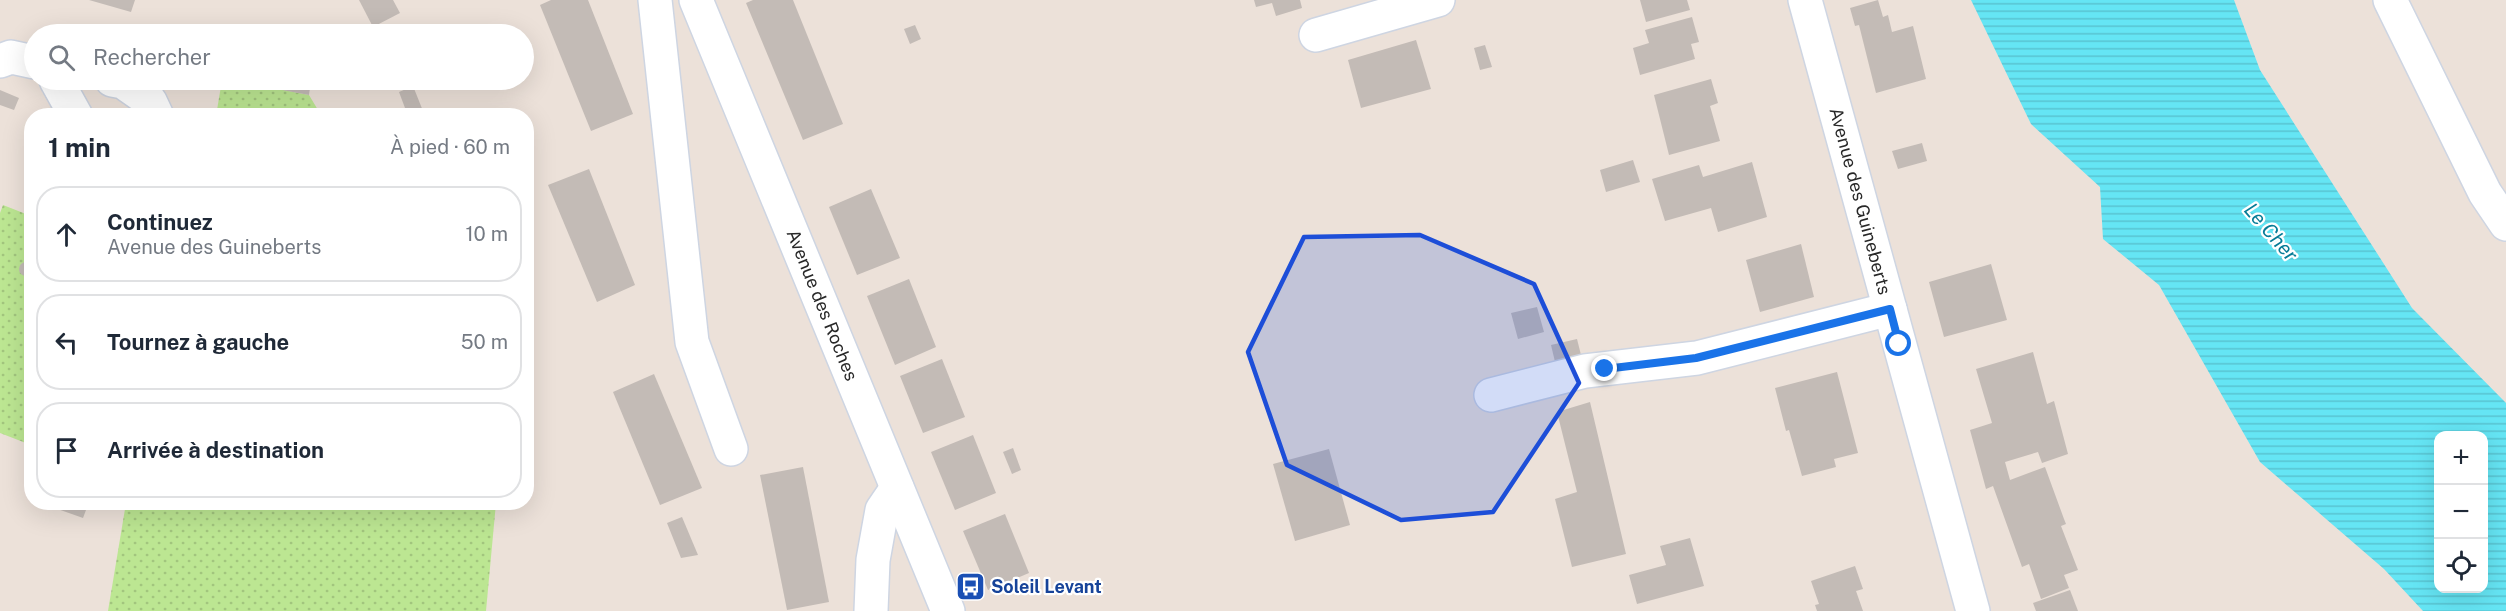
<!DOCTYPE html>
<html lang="fr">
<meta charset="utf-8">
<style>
body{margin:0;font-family:"Public Sans",sans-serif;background:#f2f2f3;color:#1f2937}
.controls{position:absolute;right:18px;bottom:18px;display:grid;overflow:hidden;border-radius:12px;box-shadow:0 6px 24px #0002}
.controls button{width:54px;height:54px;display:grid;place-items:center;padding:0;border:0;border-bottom:2px solid #e0e1e3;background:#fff;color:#1f2937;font:30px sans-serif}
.stop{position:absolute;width:18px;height:18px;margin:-14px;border:4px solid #1a73e8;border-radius:50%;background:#fff}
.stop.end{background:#1a73e8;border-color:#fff;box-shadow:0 2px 6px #0008}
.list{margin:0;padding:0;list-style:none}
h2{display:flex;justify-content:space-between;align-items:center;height:78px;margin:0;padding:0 24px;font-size:26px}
h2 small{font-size:20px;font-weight:400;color:#747a83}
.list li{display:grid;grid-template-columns:39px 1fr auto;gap:18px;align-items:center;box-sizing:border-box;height:96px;margin:0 12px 12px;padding:0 12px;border:2px solid #e0e1e3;border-radius:24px}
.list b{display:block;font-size:22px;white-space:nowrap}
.list p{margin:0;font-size:20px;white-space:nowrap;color:#747a83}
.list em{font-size:20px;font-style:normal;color:#747a83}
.icon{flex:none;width:33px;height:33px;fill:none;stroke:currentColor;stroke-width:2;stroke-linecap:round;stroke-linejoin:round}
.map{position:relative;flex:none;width:2506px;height:611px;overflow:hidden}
.search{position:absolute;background:#fff;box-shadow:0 6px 24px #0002;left:24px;top:24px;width:510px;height:66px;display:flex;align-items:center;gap:15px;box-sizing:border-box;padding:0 21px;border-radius:33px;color:#747a83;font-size:22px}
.panel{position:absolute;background:#fff;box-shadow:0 6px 24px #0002;left:24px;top:108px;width:510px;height:402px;border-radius:24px}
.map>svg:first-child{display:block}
.grass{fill:url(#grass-dots)}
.water{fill:url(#water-rules);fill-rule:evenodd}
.building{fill:#c3bbb6}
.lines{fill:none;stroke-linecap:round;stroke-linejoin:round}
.minor-casing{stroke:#ced5e2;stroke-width:36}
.minor{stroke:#fff;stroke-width:33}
.route{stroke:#1a73e8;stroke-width:8}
.marked{fill:#1d4ed8;fill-opacity:0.2;stroke:#1d4ed8;stroke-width:4.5;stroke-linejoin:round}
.labels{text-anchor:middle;stroke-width:4.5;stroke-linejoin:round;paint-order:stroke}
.street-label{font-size:18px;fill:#282828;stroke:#fff}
.transit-label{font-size:18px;font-weight:bold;fill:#164399;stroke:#fff;text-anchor:start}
.water-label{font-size:20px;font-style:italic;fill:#077c97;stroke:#fff}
</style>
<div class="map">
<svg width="2506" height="611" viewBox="0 0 2506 611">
<defs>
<pattern id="grass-dots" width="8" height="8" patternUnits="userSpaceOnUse" patternTransform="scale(1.5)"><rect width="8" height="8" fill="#bce692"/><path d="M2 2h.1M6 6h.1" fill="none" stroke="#a2c57e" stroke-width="1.8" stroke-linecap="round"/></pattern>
<pattern id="water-rules" width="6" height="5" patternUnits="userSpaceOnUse" patternTransform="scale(1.5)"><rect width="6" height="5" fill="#65e5f4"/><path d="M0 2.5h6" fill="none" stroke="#58c4d1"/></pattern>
</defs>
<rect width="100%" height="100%" fill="#ece1d9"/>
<g class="grass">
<path d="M222 80H232L309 95 321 115 216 116Z"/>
<path d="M3 205 31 216V445L0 433V213Z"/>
<path d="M126 503H496L486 611H108Z"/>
</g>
<path class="water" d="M1971 0H2234L2260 70 2412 308 2506 403V611H2423L2384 569 2260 462 2159 285 2103 239 2100 187 2031 124ZM2438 436H2484V588H2438Z"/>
<g class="building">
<path d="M89 0H135L131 12Z"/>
<path d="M359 0H393L400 13 373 27Z"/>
<path d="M551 0H588L633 114 591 131 540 5Z"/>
<path d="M753 0H793L843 124 803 140 746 3Z"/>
<path d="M1254 0H1300L1302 8 1276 16 1272 3 1256 7Z"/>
<path d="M1640 0H1687L1690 10 1646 22Z"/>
<path d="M1878 0 1883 17 1888 15 1892 32 1913 26 1926 79 1876 93 1859 25 1855 26 1850 8Z"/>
<path d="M1692 17 1699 42 1691 44 1695 59 1640 75 1633 48 1649 43 1645 30Z"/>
<path d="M915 25 921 39 910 44 904 29Z"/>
<path d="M1416 40 1431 89 1361 108 1348 60Z"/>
<path d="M1485 45 1492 67 1480 70 1474 48Z"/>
<path d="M1711 79 1718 103 1710 106 1720 141 1669 155 1654 95Z"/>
<path d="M268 80H311L309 95 266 87Z"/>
<path d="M413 86 425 116H408L399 92Z"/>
<path d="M0 90 19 98 14 110 0 105Z"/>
<path d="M1922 143 1927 161 1898 169 1892 151Z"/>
<path d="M1633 160 1640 182 1606 192 1600 170Z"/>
<path d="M1752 162 1767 217 1718 232 1711 208 1665 221 1652 179 1699 165 1703 177Z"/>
<path d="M589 169 635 285 597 302 548 185Z"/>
<path d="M871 189 900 258 857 275 829 207Z"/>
<path d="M1801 244 1814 297 1760 312 1746 260Z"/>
<circle cx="26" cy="269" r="7"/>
<path d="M1991 264 2007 320 1944 337 1929 282Z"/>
<path d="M909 279 936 347 895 365 867 296Z"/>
<path d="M1537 307 1544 332 1518 339 1511 313Z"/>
<path d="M1577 339 1582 359 1556 366 1551 345Z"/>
<path d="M2033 352 2047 404 2054 401 2068 454 2042 463 2038 452 2005 462 2010 480 2045 467 2064 519 2066 524 2061 526 2078 570 2064 575 2069 588 2041 599 2029 564 2022 567 1993 486 1986 489 1970 430 1992 423 1976 369Z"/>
<path d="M942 359 965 417 923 433 900 376Z"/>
<path d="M1837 372 1858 453 1834 459 1836 467 1802 476 1789 430 1786 431 1775 388Z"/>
<path d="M654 374 702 488 660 505 613 392Z"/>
<path d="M1590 402 1626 554 1572 567 1555 499 1577 492 1557 412Z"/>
<path d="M973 435 996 493 955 510 931 452Z"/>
<path d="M1013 448 1021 470 1012 474 1003 452Z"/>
<path d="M1329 449 1350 525 1295 541 1273 464Z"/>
<path d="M803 467 829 602 787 610 760 475Z"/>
<path d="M53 502H89L83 518 52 507Z"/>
<path d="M1005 514 1029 573 988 590 963 531Z"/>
<path d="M682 517 698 555 681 558 667 523Z"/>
<path d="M1690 538 1704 586 1637 604 1629 575 1666 565 1660 546Z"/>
<path d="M1855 566 1863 589 1856 591 1863 611H1817L1815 605 1819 604 1811 581Z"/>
<path d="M2070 590 2078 611H2036L2033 603Z"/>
</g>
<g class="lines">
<defs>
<g id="minor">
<path d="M655 0 692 342 731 449"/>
<path d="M696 0 948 611"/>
<path d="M1805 0 1973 611"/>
<path d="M2390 0 2485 193 2506 224"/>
<path d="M1316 35 1438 0"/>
<path d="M0 61 11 57 34 62"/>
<path d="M56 80 76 116"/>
<path d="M112 80 123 82 150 101 157 116"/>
<path d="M1491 395 1585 371 1697 358 1890 309"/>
<path d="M871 611 873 560 882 510 897 488"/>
</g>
</defs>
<use href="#minor" class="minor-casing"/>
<use href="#minor" class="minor"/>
</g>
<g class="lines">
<path class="route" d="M1605 369 1696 358 1890 309 1899 344"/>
</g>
<path class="marked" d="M1420 235 1534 284 1579 383 1493 512 1401 520 1287 465 1248 352 1304 237Z"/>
<defs>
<symbol id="bus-square" viewBox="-11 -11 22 22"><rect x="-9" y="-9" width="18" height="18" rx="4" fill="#1a4fb4" stroke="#fff"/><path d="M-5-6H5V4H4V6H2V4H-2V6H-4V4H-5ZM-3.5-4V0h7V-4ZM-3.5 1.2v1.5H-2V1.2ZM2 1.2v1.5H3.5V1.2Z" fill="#fff"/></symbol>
</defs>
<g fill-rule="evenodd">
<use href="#bus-square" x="954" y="570" width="33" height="33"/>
</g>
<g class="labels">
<g class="street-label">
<text transform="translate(1860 201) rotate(75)" y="6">Avenue des Guineberts</text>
<text transform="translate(822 305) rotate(68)" y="6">Avenue des Roches</text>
</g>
<g class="transit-label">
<text x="991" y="593">Soleil Levant</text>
</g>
<g class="water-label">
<text transform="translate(2271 232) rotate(49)" y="7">Le Cher</text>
</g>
</g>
</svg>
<div class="controls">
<button>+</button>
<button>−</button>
<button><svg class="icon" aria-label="locate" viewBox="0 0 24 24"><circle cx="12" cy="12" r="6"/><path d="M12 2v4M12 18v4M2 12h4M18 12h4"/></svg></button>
</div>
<div class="stop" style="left:1899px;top:344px"></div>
<div class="stop end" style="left:1605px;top:369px"></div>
<div class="search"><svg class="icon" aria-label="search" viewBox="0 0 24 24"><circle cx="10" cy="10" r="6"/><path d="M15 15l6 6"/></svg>Rechercher</div>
<section class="panel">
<h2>1 min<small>À pied · 60 m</small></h2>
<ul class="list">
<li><svg class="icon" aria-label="ahead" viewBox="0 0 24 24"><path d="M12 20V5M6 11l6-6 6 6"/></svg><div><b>Continuez</b><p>Avenue des Guineberts</p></div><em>10 m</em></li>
<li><svg class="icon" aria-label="left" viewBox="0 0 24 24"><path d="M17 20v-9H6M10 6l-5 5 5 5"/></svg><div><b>Tournez à gauche</b></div><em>50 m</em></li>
<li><svg class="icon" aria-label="arrive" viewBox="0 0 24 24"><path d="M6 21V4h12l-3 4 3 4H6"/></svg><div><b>Arrivée à destination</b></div></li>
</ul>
</section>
</div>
